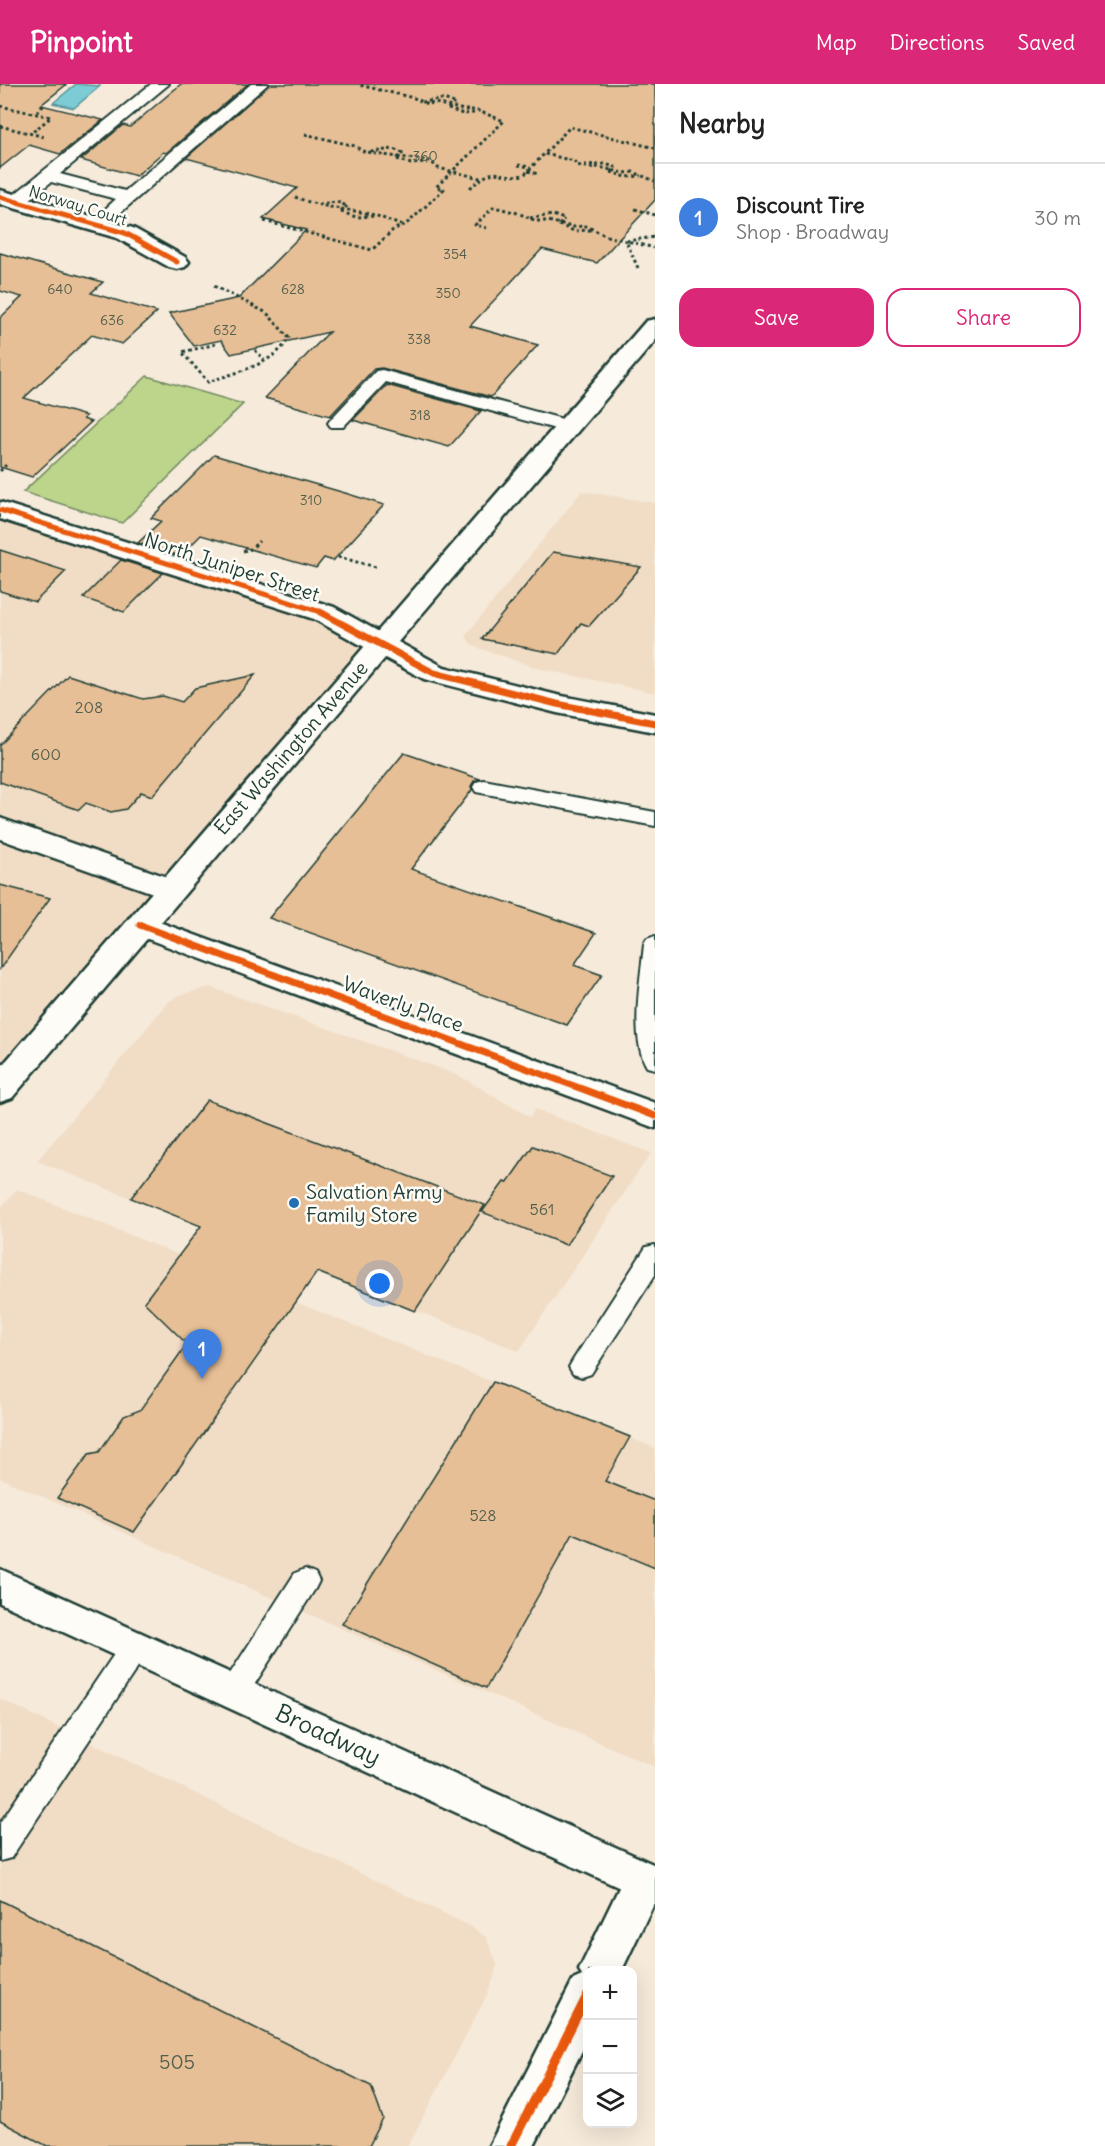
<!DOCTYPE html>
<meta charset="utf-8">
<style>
body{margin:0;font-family:Delius,sans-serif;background:#f2f2f2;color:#222}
.controls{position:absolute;right:18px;bottom:18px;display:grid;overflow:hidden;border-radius:12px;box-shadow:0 6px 24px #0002}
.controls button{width:54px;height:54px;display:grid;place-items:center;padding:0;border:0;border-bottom:2px solid #e0e0e0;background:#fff;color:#222;font:30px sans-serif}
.you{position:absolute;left:380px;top:1200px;width:21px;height:21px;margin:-15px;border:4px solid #fff;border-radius:50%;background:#1a73e8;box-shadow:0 0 0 9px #1a73e833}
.badge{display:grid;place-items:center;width:39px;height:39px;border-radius:50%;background:#db2777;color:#fff;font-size:20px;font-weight:700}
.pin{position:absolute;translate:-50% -50px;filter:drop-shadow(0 2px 3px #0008)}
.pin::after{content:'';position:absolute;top:32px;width:21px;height:18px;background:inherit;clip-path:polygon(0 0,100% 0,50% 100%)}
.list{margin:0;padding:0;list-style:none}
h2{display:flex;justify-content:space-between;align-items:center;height:78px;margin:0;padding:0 24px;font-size:26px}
h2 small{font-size:20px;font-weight:400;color:#767676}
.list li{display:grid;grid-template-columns:39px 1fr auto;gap:18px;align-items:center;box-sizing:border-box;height:108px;padding:0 24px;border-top:2px solid #e0e0e0}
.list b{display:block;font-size:22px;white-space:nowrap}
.list p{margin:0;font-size:20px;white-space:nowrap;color:#767676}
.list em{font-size:20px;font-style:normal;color:#767676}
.actions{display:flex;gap:12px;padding:18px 24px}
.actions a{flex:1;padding:14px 0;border:2px solid #db2777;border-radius:18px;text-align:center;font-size:21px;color:#db2777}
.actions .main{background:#db2777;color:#fff}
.icon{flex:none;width:33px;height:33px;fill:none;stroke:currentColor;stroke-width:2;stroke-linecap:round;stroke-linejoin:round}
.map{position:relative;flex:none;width:655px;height:2062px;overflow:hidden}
header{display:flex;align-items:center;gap:36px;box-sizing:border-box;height:84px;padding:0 30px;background:#db2777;color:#fff}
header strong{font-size:28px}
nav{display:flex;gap:33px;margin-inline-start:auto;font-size:21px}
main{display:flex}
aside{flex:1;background:#fff}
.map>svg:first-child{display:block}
.built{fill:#f1ddc6}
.green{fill:#bdd48b;stroke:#6e8860;stroke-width:1.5}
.water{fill:#7bccd6;stroke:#569395;stroke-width:1.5}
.building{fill:#e6bf96;stroke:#1f3d34;stroke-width:1.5}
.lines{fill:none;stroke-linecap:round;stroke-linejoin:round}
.lane-casing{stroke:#1f3d34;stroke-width:4}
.street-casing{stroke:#1f3d34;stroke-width:5}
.secondary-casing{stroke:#1f3d34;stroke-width:5}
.primary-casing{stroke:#1f3d34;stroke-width:5}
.path{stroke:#1f3d34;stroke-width:3;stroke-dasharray:3 3;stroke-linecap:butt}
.lane{fill:#fdfcf7;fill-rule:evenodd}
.street{fill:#fdfcf7;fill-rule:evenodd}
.secondary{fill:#fdfcf7;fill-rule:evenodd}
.primary{fill:#fdfcf7;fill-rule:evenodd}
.path-bridge{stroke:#1f3d34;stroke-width:3;stroke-dasharray:3 3;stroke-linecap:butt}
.cycleway-far2-casing{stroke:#fdfcf7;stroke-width:8}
.cycleway-far1-casing{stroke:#fdfcf7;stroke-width:10}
.cycleway-casing{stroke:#fdfcf7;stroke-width:13}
.cycleway-far2{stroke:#e8590c;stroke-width:5}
.cycleway-far1{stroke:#e8590c;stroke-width:7}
.cycleway{stroke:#e8590c;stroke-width:9}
.poi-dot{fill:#1f6fb2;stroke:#fdfcf7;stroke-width:2}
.labels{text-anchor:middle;stroke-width:5;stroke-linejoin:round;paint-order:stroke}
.far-number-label{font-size:14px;fill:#515e4c}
.far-street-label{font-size:16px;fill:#1f3d34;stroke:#fdfcf7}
.number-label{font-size:16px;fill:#515e4c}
.street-label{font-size:20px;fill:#1f3d34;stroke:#fdfcf7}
.poi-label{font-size:20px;fill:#1f3d34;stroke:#fdfcf7;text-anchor:start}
.near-number-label{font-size:20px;fill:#515e4c}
.near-street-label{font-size:24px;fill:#1f3d34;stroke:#fdfcf7}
</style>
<header>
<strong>Pinpoint</strong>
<nav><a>Map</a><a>Directions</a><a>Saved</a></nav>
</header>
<main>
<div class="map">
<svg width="655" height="2062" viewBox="0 0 655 2062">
<rect width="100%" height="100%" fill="#f6eada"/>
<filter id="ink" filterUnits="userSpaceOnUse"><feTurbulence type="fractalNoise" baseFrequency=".0167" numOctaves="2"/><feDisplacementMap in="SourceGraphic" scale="12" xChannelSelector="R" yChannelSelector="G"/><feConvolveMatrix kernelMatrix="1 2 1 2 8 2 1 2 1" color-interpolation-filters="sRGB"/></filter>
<g filter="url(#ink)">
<g class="built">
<path d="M582 407 655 419V609L541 585 481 565 470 559 466 551Z"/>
<path d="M0 426 324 529 380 560 0 1006Z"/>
<path d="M210 903 442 985 463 994 530 1033 535 1025 651 1069 519 1267 37 1077 168 918 179 911Z"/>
<path d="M17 1105 655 1364V1683L0 1394V1125Z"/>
<path d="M0 1615 470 1842 486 1853 497 1880 494 1893 487 1911 408 2062H0Z"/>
</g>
<path class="green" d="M147 292 243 320 122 439 23 408Z"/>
<path class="water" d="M76 0 100 2 74 24 53 19Z"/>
<g class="building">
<path d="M0 0H67L41 21 103 36 60 70 29 61 0 84Z"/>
<path d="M181 0H248L166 69 163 68 136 92 81 76 123 41 130 43Z"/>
<path d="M270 0H655V116L597 179 542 165 470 242 538 261 491 313 382 284 374 285 330 332 265 314 329 248 231 270 221 256 194 262 169 229 239 214 306 146 263 135 297 104 186 74Z"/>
<path d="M0 169 103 198 91 209 157 228 122 260 92 251 24 314 86 332 83 335 91 338 32 393 0 383V234L22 213 0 207Z"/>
<path d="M387 301 481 327 449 363 353 336Z"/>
<path d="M214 371 345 409 384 421 333 477 324 474 316 484 201 451 180 472 138 459 161 437 151 434Z"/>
<path d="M0 466 66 487 35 518 0 507Z"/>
<path d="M553 468 641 483 589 542 581 539 558 570 482 555Z"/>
<path d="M121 476 163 489 124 528 83 514Z"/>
<path d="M68 591 143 615 163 612 182 618 195 604 255 591 152 712 141 708 126 725 111 728 86 719 79 726 0 698V661Z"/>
<path d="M404 669 480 695 474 697 471 702 472 706 411 785 596 849 574 881 602 891 567 941 269 834Z"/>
<path d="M0 801 50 814 0 885Z"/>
<path d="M207 1016 485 1121 415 1227 317 1188 134 1448 57 1414 89 1370 99 1368 124 1332 140 1326 187 1260 144 1218 201 1142 131 1114Z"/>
<path d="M533 1062 612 1092 566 1161 482 1128 504 1098 507 1099Z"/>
<path d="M493 1298 630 1353 605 1397 655 1417V1484L573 1450 486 1604 342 1540Z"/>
<path d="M0 1816 371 2002 383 2035 369 2062H47L0 2037Z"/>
</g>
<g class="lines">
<defs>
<g id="lane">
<path d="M151 0H169L60 90 125 107 251 0H268L103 144H91L89 140 116 115 51 98 23 121H11L9 117 11 113Z"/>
<path d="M382 286 577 339 579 343 577 347 570 349 386 298 343 343H331L328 339 331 335 376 287Z"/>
<path d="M484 696 655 728V742L476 708 473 703 476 698Z"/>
<path d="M655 852V985L647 983C629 953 641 894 644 860L647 855Z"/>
<path d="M655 1161V1191L591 1290 582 1293 573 1290 569 1283 573 1276 646 1163Z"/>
<path d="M305 1485 315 1489 319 1497 315 1505 244 1617 234 1620 224 1617 220 1608 224 1599 295 1489Z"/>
<path d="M135 1551 145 1554 149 1563 145 1572 11 1774 0 1777V1739L125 1554Z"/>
</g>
<g id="street">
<path d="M0 106 133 144 185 173 189 178 185 183 177 185 169 183 117 154 0 120Z"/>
<path d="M0 418 334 523 390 554 394 560 390 566 380 568 370 566 314 535 0 435Z"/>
<path d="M0 734 181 798 185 805 181 812 170 815 0 755Z"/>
<path d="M140 831 655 1019V1044L129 848 125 841 129 834Z"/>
</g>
<g id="secondary">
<path d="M655 235V257L398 558 444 583 557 611 655 630V648L557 629 424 595 385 574 12 1014 0 1018V984L646 237Z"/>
<path d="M644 1777 655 1781V1817L622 1886H588V1955L534 2062H489L573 1896 582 1892 579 1886 629 1783Z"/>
</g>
<path id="primary" d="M0 1485 655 1781V1820L0 1519Z"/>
</defs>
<use href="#lane" class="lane-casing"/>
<use href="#street" class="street-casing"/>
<use href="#secondary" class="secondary-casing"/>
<use href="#primary" class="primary-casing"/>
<g class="path">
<path d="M422 18 444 15 454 19"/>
<path d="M0 22 51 33 30 50"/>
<path d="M448 25 463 30 474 29"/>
<path d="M37 28 44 21"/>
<path d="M0 42 45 53"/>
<path d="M305 50 355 62 363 67 376 70 430 77 438 84 480 94"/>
<path d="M371 68 393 65 403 69"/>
<path d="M545 70 574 77 577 81 588 84 599 83 624 89 633 88 655 97"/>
<path d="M397 75 411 80 427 79"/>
<path d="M518 81 530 83"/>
<path d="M584 81 604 80 616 83"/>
<path d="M528 87 538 90"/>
<path d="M611 88 626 93 641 92"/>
<path d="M470 104C500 78 493 95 524 91L570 43 655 64"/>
<path d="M295 113C322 124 342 124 370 130 380 132 390 138 401 141"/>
<path d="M319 120 337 118 347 122"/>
<path d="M635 125 655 131"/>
<path d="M341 128 356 133 376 132"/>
<path d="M530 134 553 131 564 135"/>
<path d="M264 137 372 166 393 146 409 138 444 105 436 103 504 37 476 26H464L435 19 427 20 414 14 359 1"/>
<path d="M559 141 574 147 591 146"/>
<path d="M487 144 475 141 494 123 518 129 536 137H548L573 143 586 142 607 152 655 164"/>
<path d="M638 184 626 157 655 153"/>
<path d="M214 202 267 229 289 254C274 281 236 288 208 298L182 268 217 260"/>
<path d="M255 266 264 276"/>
<path d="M0 387 6 381"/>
<path d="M243 467 251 465 259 457"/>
<path d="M338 473 376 483"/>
</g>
<use href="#lane" class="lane"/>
<use href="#street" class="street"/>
<use href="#secondary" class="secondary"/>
<use href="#primary" class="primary"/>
<g class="path-bridge">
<path d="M448 25 454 19"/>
<path d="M397 75 403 69"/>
<path d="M611 88 616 83"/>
<path d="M341 128 347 122"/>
<path d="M559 141 564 135"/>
</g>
<defs>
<g id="cycleway-far2">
<path d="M0 113 125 149 177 178"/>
<path d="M0 426 324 529"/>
</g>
<g id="cycleway-far1">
<path d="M320 528 434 589 557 620 655 639"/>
<path d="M140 841 655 1032"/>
</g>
<path id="cycleway" d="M511 2062 588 1910"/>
</defs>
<use href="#cycleway-far2" class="cycleway-far2-casing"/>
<use href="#cycleway-far1" class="cycleway-far1-casing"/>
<use href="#cycleway" class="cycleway-casing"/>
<use href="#cycleway-far2" class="cycleway-far2"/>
<use href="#cycleway-far1" class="cycleway-far1"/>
<use href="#cycleway" class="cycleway"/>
</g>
</g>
<circle class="poi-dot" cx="294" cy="1119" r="6"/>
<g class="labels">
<g class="far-number-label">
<text x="425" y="77">360</text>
<text x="455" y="175">354</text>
<text x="60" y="210">640</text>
<text x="293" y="210">628</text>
<text x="448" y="214">350</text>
<text x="112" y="241">636</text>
<text x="225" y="251">632</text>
<text x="419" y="260">338</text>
<text x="420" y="336">318</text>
<text x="311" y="421">310</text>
</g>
<g class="far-street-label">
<text transform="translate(78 121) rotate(17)" y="6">Norway Court</text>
</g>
<g class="number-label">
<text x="89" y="629">208</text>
<text x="46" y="676">600</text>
<text x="542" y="1131">561</text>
<text x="483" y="1437">528</text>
</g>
<g class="street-label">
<text transform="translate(232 483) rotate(18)" y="7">North Juniper Street</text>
<text transform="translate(291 664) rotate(-49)" y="7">East Washington Avenue</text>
<text transform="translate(403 920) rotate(20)" y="7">Waverly Place</text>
</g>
<g class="poi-label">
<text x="306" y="1115">Salvation Army<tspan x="306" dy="23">Family Store</tspan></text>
</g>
<g class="near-number-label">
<text x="177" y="1985">505</text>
</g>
<g class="near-street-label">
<text transform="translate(328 1651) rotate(25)" y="8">Broadway</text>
</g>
</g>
</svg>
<div class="controls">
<button>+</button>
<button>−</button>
<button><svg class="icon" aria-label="layers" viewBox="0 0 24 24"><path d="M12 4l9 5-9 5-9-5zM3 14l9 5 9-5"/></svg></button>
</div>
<div class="you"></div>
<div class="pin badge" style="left:202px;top:1295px;background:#3f7fe0">1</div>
</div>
<aside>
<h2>Nearby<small></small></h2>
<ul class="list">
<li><span class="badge" style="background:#3f7fe0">1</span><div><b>Discount Tire</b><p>Shop · Broadway</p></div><em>30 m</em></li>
</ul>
<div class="actions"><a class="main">Save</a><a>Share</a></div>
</aside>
</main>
